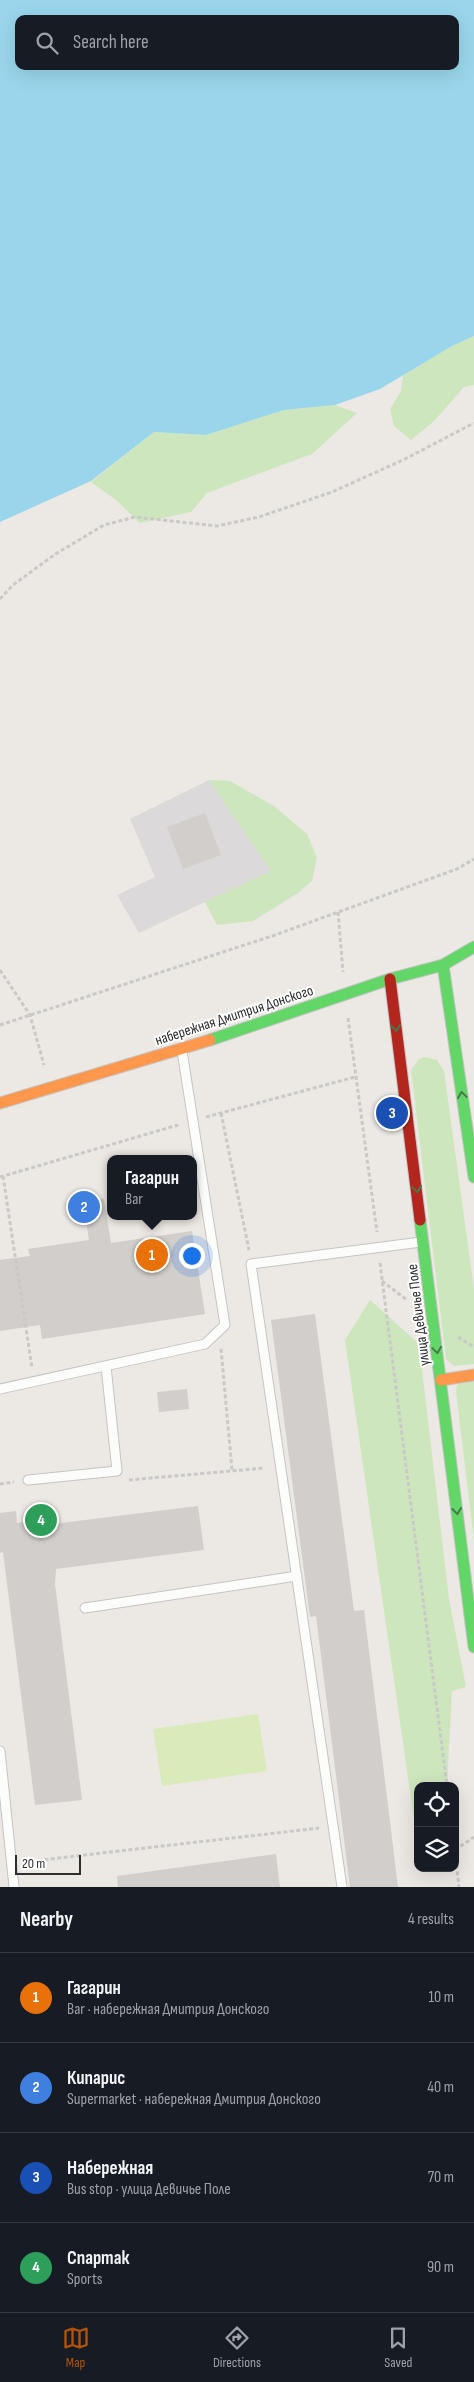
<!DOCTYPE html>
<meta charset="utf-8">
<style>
body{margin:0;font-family:"Sofia Sans Condensed",sans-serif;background:#20242c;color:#f1f3f6}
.controls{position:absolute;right:15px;bottom:15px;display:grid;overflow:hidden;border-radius:10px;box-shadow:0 5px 20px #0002}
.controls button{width:45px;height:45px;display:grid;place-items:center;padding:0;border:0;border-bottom:1px solid #363941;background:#171b24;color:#f1f3f6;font:25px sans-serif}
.scale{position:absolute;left:15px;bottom:12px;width:66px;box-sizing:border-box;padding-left:5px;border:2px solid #2e2e2e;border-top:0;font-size:14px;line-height:18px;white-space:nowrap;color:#2e2e2e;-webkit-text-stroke:4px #fff;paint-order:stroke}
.you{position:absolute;left:191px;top:1255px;width:18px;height:18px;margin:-12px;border:4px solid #fff;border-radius:50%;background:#1a73e8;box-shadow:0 0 0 8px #1a73e833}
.badge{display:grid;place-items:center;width:32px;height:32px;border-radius:50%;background:#b45309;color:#fff;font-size:16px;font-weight:700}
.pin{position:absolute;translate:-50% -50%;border:2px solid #fff;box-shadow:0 1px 5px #0006}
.popup{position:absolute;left:107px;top:1155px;width:90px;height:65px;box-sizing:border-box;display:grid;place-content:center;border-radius:10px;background:#171b24;filter:drop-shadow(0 1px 4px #0005);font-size:16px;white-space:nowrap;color:#9ea1a6}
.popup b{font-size:19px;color:#f1f3f6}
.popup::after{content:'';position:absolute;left:50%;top:100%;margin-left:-10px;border:10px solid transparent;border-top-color:#171b24}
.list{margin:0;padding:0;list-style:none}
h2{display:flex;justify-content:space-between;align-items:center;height:65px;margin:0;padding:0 20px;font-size:21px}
h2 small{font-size:16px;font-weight:400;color:#9ea1a6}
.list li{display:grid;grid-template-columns:32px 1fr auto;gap:15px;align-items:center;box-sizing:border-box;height:90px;padding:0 20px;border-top:1px solid #363941}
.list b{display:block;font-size:19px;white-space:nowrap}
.list p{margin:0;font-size:16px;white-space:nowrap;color:#9ea1a6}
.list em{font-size:16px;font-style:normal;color:#9ea1a6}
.icon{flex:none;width:28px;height:28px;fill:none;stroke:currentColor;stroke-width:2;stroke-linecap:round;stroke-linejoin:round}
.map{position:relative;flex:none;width:474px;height:1887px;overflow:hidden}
.search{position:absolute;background:#171b24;box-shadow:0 5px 20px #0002;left:15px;right:15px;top:15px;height:55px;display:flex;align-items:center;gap:12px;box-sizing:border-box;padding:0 18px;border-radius:10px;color:#9ea1a6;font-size:19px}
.sheet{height:425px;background:#171b24}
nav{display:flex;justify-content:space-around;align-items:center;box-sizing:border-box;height:70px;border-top:1px solid #363941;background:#171b24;font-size:14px;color:#9ea1a6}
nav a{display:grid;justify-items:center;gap:2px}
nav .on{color:#b45309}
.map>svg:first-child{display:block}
.industrial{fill:#dcd9db}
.green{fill:#cee6be}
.pitch{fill:#d9eabb}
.water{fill:#99d6ec;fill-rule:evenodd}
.building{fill:#d1cecb}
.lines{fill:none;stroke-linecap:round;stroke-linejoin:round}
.lane-casing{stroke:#c5c4c5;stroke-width:11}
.fast-casing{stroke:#c5c4c5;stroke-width:13}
.slow-casing{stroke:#c5c4c5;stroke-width:13}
.jam-casing{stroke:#c5c4c5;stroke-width:13}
.path{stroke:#c9c9c8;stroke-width:3;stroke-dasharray:4 2.5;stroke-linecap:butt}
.lane{stroke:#fcfcfb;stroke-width:9}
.fast{stroke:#63d668;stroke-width:11}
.slow{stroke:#ff974d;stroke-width:11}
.jam{stroke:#b3261e;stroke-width:11}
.oneway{stroke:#467a48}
.labels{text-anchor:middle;stroke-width:4;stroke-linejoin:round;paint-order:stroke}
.street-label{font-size:15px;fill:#2e2e2e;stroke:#fff}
</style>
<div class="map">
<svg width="474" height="1887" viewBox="0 0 474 1887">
<rect width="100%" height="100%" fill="#ece8e4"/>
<path class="industrial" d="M209 780 271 871 139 933 117 895 155 877 130 819Z"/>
<g class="green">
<path d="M474 336V385L464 387 434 421 411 440 394 426 390 409 401 391 403 375 452 346Z"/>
<path d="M335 405 357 413 312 454 207 493 191 512 140 523 116 500 91 482 154 432 206 435 284 410Z"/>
<path d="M209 780 230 781 274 806 307 834 317 857 312 881 298 893 253 921 217 925 205 902 271 871Z"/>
<path d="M425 1057 437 1060 444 1071 474 1289V1364L454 1366 446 1359 411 1070 419 1059Z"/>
<path d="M370 1300 419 1344 449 1599 466 1687 452 1691 447 1786H418V1847L345 1340Z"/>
<path d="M474 1379V1540L456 1392 457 1385Z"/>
</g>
<path class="pitch" d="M258 1714 267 1771 162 1786 153 1729Z"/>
<path class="water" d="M0 0H474V336L452 346 380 389 335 405 284 410 206 435 154 432 91 481 0 522ZM19 19H455V66H19Z"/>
<g class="building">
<path d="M205 813 221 855 183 869 167 827Z"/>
<path d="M104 1199 111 1243 192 1231 205 1314 42 1339 40 1325 0 1331V1260L30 1256 28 1249 89 1240 83 1202Z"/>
<path d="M315 1314 354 1611 364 1610 398 1887H350L316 1616 310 1617 271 1320Z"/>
<path d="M187 1389 189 1409 159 1412 157 1392Z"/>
<path d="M198 1506 204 1550 56 1569 55 1584 82 1800 35 1805 3 1552 0 1553V1513L16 1511 17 1523 52 1519 53 1524Z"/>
<path d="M276 1854 280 1887H118L117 1876Z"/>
</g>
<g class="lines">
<defs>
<g id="lane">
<path d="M0 1389 205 1344 225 1325 182 1051"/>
<path d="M28 1480 117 1471 106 1366"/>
<path d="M85 1608 297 1576"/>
<path d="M0 1751 14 1887"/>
<path d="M342 1887 251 1264 421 1242"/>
</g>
<g id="fast">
<path d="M443 965 474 1177"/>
<path d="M210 1040 390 979 443 965 474 947"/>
<path d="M420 1220 474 1647"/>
</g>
<g id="slow">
<path d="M0 1103 210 1040"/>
<path d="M441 1380 474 1375"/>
</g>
<path id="jam" d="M390 979 420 1220"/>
</defs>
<use href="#lane" class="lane-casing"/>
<use href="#fast" class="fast-casing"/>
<use href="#slow" class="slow-casing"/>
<use href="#jam" class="jam-casing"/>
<g class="path">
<path d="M0 599 13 585 54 555 104 525 135 517 217 526 259 517 332 492 403 460 474 423"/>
<path d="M338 912 343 972"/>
<path d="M0 970 30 1015 44 1065"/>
<path d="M348 1018 377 1232"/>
<path d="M0 1025 275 935 457 869 474 859"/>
<path d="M221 1113 249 1250"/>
<path d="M206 1117 355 1077"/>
<path d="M3 1176 32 1368"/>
<path d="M0 1177 178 1125"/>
<path d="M380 1263 447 1786"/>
<path d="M382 1281 407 1300"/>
<path d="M458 1337 474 1347"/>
<path d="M221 1349 232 1470"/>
<path d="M129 1480 265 1468"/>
<path d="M0 1484 14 1482"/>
<path d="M455 1850 474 1837"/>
<path d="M455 1852 459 1887"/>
<path d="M25 1862 319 1828"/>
</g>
<use href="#lane" class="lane"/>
<use href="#fast" class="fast"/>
<use href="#slow" class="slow"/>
<use href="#jam" class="jam"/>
</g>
<defs><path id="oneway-chevron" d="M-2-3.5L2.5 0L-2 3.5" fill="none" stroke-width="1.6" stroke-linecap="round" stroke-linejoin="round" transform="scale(1.25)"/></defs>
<g class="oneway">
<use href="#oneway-chevron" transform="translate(396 1028) rotate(83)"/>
<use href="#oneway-chevron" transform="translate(462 1095) rotate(-98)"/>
<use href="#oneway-chevron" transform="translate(417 1189) rotate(82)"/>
<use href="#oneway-chevron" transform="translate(437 1350) rotate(82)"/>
<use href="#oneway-chevron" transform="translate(457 1511) rotate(83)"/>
</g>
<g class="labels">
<g class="street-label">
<text transform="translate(234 1015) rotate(-18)" y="5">набережная Дмитрия Донского</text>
<text transform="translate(418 1315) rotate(-97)" y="5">улица Девичье Поле</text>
</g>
</g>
</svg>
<div class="controls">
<button><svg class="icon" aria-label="locate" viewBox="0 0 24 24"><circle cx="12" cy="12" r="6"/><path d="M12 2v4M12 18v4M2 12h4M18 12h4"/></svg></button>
<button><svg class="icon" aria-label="layers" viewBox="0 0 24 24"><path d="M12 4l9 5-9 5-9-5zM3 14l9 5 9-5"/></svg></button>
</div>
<div class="scale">20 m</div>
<div class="you"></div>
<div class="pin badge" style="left:152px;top:1255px;background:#e8710a">1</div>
<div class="popup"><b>Гагарин</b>Bar</div>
<div class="pin badge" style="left:84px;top:1207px;background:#3f7fe0">2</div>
<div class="pin badge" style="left:392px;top:1113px;background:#1a4fb4">3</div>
<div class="pin badge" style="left:41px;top:1520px;background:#2e9e5b">4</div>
<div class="search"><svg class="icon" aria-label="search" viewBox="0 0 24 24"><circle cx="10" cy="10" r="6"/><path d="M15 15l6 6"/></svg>Search here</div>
</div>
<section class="sheet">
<h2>Nearby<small>4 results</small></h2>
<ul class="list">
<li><span class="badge" style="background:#e8710a">1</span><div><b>Гагарин</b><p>Bar · набережная Дмитрия Донского</p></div><em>10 m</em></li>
<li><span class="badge" style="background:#3f7fe0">2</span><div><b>Кипарис</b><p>Supermarket · набережная Дмитрия Донского</p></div><em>40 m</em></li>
<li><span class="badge" style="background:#1a4fb4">3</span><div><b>Набережная</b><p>Bus stop · улица Девичье Поле</p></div><em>70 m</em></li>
<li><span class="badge" style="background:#2e9e5b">4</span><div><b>Спартак</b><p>Sports</p></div><em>90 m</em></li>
</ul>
</section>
<nav>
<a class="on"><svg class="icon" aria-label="map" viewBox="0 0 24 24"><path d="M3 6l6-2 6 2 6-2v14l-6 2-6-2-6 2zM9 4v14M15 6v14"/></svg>Map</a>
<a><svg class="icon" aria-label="directions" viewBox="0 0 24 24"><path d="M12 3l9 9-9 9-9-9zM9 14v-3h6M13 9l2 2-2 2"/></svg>Directions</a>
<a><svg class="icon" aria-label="saved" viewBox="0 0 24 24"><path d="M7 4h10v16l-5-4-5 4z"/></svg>Saved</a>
</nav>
